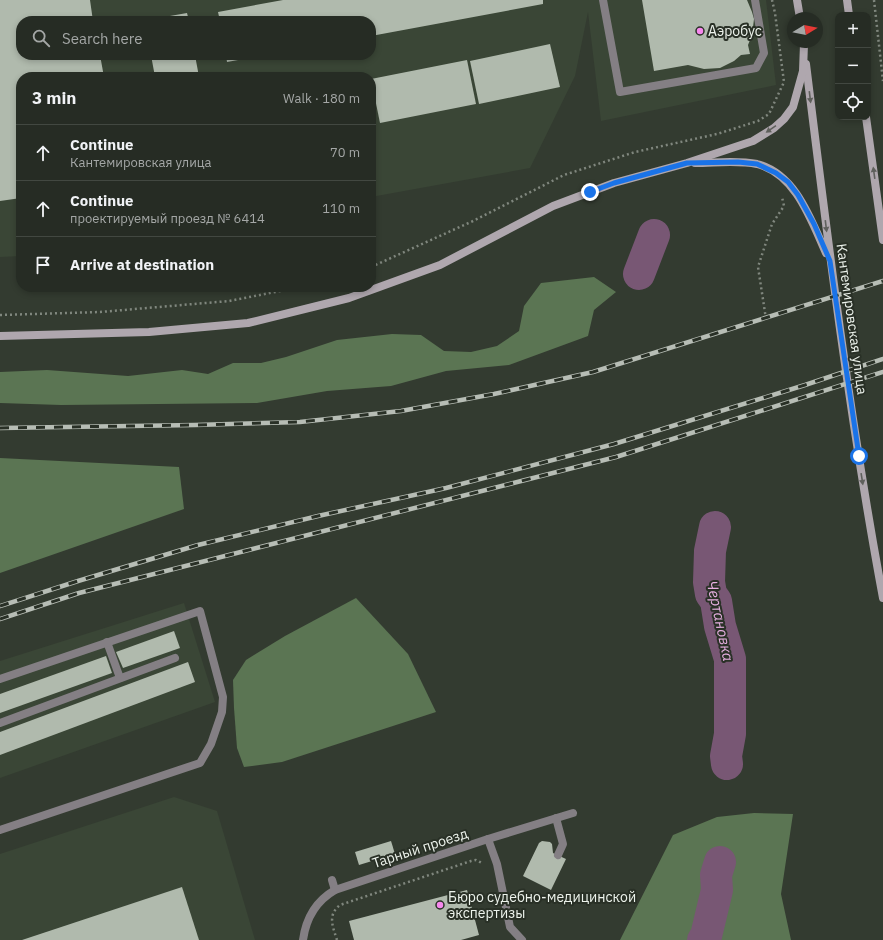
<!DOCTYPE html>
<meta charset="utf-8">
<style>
body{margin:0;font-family:"IBM Plex Sans",sans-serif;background:#323831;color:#f1f3f6}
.controls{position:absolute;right:12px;top:12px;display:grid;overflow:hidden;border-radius:8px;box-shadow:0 2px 6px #0003}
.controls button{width:36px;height:36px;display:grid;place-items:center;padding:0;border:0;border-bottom:1px solid #424841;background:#262c24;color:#f1f3f6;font:20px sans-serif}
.compass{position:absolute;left:787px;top:12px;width:36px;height:36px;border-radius:50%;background:#262c24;box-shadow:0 2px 6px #0003;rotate:80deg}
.stop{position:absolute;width:12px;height:12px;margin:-9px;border:3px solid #1a73e8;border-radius:50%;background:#fff}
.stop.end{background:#1a73e8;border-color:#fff;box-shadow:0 1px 4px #0008}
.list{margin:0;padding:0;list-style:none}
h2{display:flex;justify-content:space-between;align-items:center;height:52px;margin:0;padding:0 16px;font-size:17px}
h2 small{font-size:13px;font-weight:400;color:#a4a7a6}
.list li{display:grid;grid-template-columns:26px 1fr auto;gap:12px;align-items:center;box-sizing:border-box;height:56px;padding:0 16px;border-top:1px solid #424841}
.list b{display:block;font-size:15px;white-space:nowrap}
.list p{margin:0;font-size:13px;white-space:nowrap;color:#a4a7a6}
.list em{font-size:13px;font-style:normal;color:#a4a7a6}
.icon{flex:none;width:22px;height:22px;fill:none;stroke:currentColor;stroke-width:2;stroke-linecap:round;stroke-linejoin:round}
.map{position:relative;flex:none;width:883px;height:940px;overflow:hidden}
.search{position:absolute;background:#262c24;box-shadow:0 2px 6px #0003;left:16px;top:16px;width:360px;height:44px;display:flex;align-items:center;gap:10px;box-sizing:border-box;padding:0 14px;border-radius:16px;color:#a4a7a6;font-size:15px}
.panel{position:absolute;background:#262c24;box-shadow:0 2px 6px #0003;left:16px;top:72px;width:360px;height:220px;border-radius:16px}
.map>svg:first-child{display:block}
.built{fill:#3a4636;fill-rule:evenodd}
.forest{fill:#5b7553}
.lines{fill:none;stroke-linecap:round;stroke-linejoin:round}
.river{stroke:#785774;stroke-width:32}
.building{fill:#b0baad}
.path{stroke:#80877e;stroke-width:2.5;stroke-dasharray:2 3;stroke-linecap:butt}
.lane{stroke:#847f84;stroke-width:8}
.secondary{stroke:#afa7ae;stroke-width:8}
.rail-casing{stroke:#b7bdb5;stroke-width:4.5}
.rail{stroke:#293026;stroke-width:3;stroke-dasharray:9;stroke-linecap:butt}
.oneway{fill:#5f605c}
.route{stroke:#1a73e8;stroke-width:5}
.poi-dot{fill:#f688ed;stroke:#293026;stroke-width:1.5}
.labels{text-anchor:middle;stroke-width:4;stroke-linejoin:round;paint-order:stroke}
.poi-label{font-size:14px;fill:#edf3ec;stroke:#293026;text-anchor:start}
.street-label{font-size:14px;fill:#edf3ec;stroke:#293026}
.water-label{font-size:15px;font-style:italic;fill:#e6afe0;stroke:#293026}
</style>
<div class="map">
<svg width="883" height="940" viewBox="0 0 883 940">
<rect width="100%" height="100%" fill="#333b30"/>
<g class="built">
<path d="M0 0H766L776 85 601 121 588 12 575 76 530 168 371 197V77H21V256L0 257ZM21 21H371V55H21Z"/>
<path d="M184 603 215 702 0 778V661Z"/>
<path d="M174 797 217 811 255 940H0V854Z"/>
</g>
<g class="forest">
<path d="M594 277 616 292 594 310 588 336 509 365 446 371 391 386 327 391 257 403 61 405 0 403V372L47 370 128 376 182 370 208 374 233 363H261L286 357 337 340 392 334 421 335 444 351 471 352 497 346 519 331 524 306 541 283Z"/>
<path d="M0 458 179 467 184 509 0 573Z"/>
<path d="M356 598 408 654 436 712 282 762 244 767 237 748 234 708 233 680 246 660 285 636Z"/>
<path d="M754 813 793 814 781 894 791 940H620L673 835 717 817Z"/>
</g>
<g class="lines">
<g class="river">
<path d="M639 274 654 235"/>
<path d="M715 527 710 551 709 582 711 594 716 601 720 626 730 659V734L726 756 727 764"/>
<path d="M703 940 706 936 717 890 716 875 720 862"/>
</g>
</g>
<g class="building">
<path d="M0 0H90L93 21H21V55H100L104 77H21V198L0 201Z"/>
<path d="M283 0H543V4L371 36V21H220L218 12Z"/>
<path d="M642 0H747L752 12 754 19 752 35 748 45 750 54 741 55 734 61 720 68 704 69 688 65 654 71Z"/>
<path d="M187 13 189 21H147V20Z"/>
<path d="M550 44 560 87 479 104 470 61Z"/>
<path d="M151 55H195L199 77H155Z"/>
<path d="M226 55H260V56L227 62Z"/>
<path d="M467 60 476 104 380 123 371 79Z"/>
<path d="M174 631 180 648 123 668 116 652Z"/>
<path d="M106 656 112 673 0 713V694Z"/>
<path d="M188 662 195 682 0 755V732Z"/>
<path d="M391 841 395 854 359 865 355 852Z"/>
<path d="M542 841 550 842 552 844 553 853 566 859 551 890 523 876 539 843Z"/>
<path d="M182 887 199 940H22Z"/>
<path d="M467 890 479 935 461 940H354L349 921Z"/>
</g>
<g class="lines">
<g class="path">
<path d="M874 0 883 81"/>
<path d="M371 267 473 221 564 175 635 152 717 134 758 121 769 114 784 82 775 13 772 0"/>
<path d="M0 315 100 312 229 301 301 287"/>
<path d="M766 319 758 267 772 224 784 206 782 197"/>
<path d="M337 940C333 927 327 915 340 905L471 861 476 860 482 863"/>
</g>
<g class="lane">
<path d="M603 0 620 92 756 68 764 53 755 0"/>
<path d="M107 642 120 678"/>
<path d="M0 679 200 611 223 697 222 712 211 744 200 763 0 830"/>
<path d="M0 723 175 658"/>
<path d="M556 818 563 844 558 855"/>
<path d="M488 839 497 864 510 927 522 940"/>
<path d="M332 880 335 890"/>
<path d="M303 940C306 918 316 901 335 890L488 839 573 813"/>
</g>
<g class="secondary">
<path d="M797 0 800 18"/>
<path d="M847 0 849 15"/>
<path d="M806 64C828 243 850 421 883 598"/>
<path d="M866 117 883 240"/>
<path d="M695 163C715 163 737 160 757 164 796 174 811 220 826 253"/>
<path d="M0 336 149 332 248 323 349 298 440 265 553 206 614 183 687 163 753 141 774 128 784 119 793 107 803 71 804 44"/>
</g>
<defs>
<g id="rail">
<path d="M0 428 195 425 300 422 401 411 494 394 593 372 883 281"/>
<path d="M0 606 78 581 198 545 318 516 446 488 614 444 805 385 883 359"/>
<path d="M0 619 79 593 616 457 883 372"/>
</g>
</defs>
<use href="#rail" class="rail-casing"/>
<use href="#rail" class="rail"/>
</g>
<defs><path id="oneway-solid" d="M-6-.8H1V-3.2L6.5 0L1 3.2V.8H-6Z"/></defs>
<g class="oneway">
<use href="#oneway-solid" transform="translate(810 97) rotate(83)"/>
<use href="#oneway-solid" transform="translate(771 129) rotate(146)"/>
<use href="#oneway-solid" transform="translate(874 173) rotate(-98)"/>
<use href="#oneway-solid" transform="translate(826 226) rotate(83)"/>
<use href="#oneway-solid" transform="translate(862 479) rotate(81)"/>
</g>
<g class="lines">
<path class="route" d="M590 192 614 183 687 163 738 162 757 164 776 173 788 182 798 195 814 224 830 261 859 456"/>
</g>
<g class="poi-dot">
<circle cx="700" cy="31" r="4"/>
<circle cx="440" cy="905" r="4"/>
</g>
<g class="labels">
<g class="poi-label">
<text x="708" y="36">Аэробус</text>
<text x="448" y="902">Бюро судебно-медицинской<tspan x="448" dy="16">экспертизы</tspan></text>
</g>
<g class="street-label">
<text transform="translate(852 319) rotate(82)" y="5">Кантемировская улица</text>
<text transform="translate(420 848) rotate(-18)" y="5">Тарный проезд</text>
</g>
<g class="water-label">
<text transform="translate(720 621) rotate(78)" y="5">Чертановка</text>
</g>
</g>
</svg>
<div class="controls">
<button>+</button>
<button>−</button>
<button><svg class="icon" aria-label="locate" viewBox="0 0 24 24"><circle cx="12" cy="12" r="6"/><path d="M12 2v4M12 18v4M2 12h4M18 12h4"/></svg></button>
</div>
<svg class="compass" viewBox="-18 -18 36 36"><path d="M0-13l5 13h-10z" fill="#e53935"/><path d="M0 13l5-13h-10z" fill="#a4a7a6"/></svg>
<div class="stop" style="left:859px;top:456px"></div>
<div class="stop end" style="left:590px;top:192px"></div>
<div class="search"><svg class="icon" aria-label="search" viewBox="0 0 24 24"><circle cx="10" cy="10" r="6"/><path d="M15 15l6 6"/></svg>Search here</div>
<section class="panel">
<h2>3 min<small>Walk · 180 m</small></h2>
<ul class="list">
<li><svg class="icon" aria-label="ahead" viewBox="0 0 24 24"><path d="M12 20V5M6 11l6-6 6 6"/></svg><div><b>Continue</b><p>Кантемировская улица</p></div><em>70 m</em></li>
<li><svg class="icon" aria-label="ahead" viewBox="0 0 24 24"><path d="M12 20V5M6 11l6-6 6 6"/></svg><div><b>Continue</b><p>проектируемый проезд № 6414</p></div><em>110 m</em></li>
<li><svg class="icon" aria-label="arrive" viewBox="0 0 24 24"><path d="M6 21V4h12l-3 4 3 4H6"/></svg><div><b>Arrive at destination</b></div></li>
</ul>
</section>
</div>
